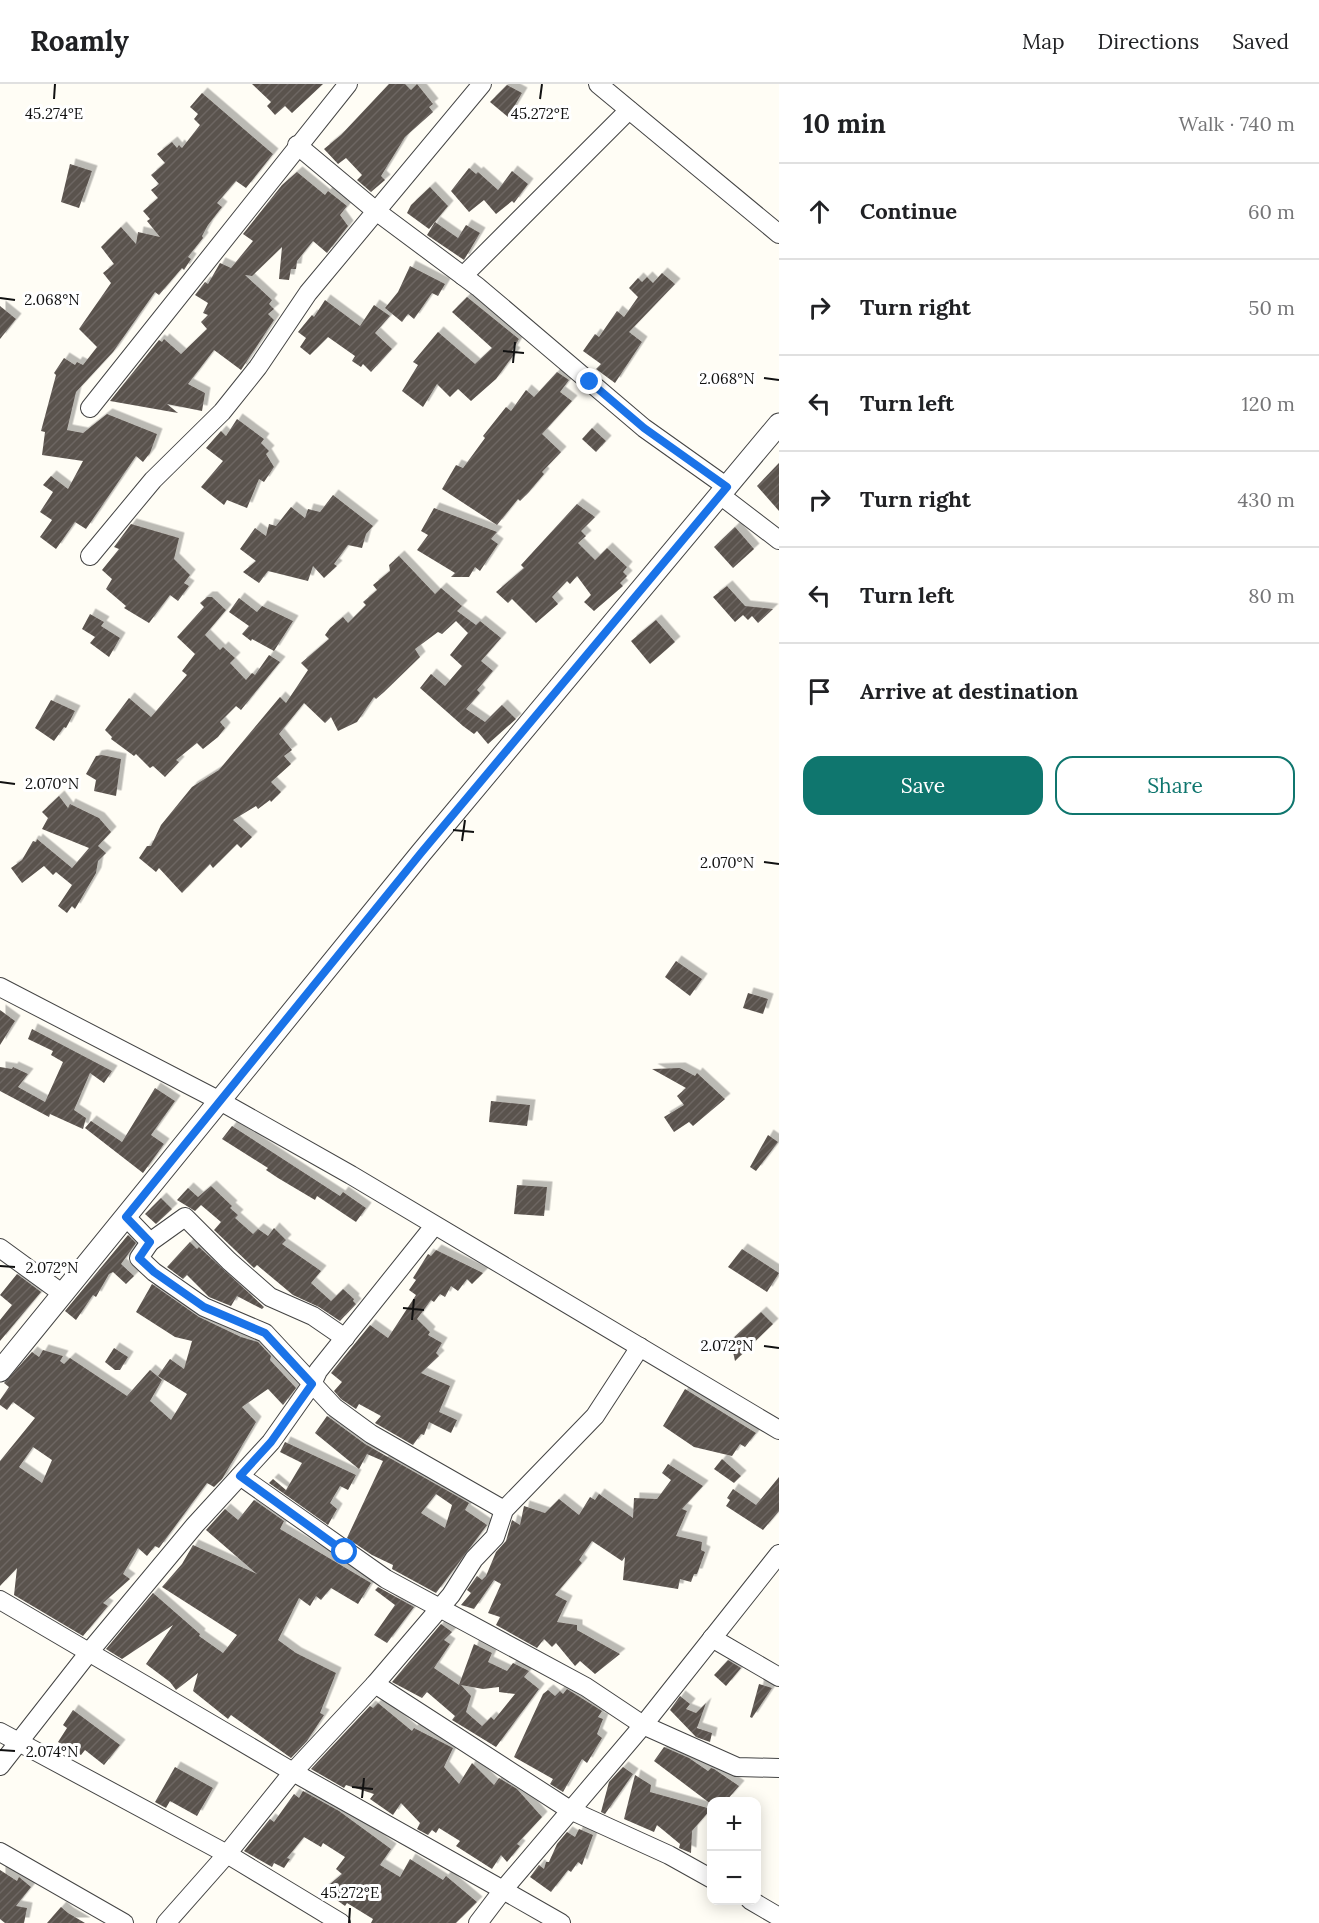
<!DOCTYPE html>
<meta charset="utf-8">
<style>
body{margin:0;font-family:Lora,serif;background:#f6f6f6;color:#202124}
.controls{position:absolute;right:18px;bottom:18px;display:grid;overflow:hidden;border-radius:12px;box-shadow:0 3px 15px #0003}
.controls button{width:54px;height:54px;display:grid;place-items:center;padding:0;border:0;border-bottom:2px solid #e0e0e0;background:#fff;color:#202124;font:30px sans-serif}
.stop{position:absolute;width:18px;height:18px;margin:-14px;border:4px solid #1a73e8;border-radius:50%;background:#fff}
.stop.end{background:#1a73e8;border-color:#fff;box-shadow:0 2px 6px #0008}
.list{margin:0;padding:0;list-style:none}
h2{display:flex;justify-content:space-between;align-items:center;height:78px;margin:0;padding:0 24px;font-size:26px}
h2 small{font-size:20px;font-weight:400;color:#757577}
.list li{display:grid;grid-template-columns:39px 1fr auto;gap:18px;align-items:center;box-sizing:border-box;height:96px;padding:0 24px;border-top:2px solid #e0e0e0}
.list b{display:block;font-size:22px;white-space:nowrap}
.list em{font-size:20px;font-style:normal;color:#757577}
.actions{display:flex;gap:12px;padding:18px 24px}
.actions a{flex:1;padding:14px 0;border:2px solid #0f766e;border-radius:18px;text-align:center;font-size:21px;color:#0f766e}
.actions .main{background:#0f766e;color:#fff}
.icon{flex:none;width:33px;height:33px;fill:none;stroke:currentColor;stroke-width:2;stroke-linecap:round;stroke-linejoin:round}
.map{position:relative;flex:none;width:779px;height:1839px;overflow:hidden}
header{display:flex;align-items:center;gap:36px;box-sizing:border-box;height:84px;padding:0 30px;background:#fff;border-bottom:2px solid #e0e0e0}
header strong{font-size:28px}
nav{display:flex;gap:33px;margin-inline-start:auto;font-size:21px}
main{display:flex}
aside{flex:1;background:#fff}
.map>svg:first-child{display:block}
.building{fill:url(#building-hatch);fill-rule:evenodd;filter:url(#shadow)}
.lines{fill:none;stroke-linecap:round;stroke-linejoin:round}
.minor-casing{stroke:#444;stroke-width:20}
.tertiary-casing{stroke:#444;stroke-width:23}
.minor{stroke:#fff;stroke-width:18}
.tertiary{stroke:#fff;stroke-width:21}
.route{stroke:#1a73e8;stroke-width:8}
.ticks{fill:none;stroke:#111;stroke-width:2}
.ticks-label{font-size:15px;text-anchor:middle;fill:#111;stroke:#fff;stroke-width:6;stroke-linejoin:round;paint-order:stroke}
</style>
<header>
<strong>Roamly</strong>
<nav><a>Map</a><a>Directions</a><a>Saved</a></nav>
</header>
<main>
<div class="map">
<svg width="779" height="1839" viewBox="0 0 779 1839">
<defs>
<pattern id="building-hatch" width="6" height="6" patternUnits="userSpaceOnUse" patternTransform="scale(1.5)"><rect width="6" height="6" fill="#5a524d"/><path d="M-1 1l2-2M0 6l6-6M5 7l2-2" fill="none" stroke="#6d6662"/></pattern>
<filter id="shadow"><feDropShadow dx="5.5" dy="-5.5" stdDeviation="0" flood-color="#0004"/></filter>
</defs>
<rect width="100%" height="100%" fill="#fffdf5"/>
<g class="building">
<path d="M252 0H323L292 29 285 22 275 31 267 22 271 18Z"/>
<path d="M389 0H405L411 6 417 0 433 20 429 23 433 28 405 53 381 92 385 96 371 108 357 96 362 91 346 74 338 80 324 65 341 51Z"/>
<path d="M507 1 522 9 508 33 490 18Z"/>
<path d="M202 9 273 70 246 104 236 97 217 119 222 123 208 141 202 152 203 154 188 173 191 175 184 186 182 184 159 211 155 208 113 268 76 308 67 346 83 349 107 330 157 350 150 369 143 378 136 372 86 445 75 438 56 465 40 453 52 436 40 428 53 408 43 401 51 392 68 405 83 377 42 371 45 348 41 347 56 291 54 289 64 274 75 281 77 278 83 281 97 263 79 245 111 199 103 189 114 180 101 163 121 143 136 160 138 148 160 153 147 137 150 135 143 127 158 114 151 106 159 100 151 91 165 79 157 70 172 58 177 64 179 61 182 64 200 41 194 35 198 30 190 23Z"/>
<path d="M70 80 92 87 79 124 61 118Z"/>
<path d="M469 84 476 90 478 88 498 106 512 87 528 100 514 119 512 117 496 130 484 116 469 128 451 107Z"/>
<path d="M297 88 325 111 328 107 347 122 340 131 348 142 327 169 313 157 297 177 296 185H291L289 196 279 195 282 163 252 192 245 191 272 216 269 220 274 225 268 230 274 236 241 286 214 266 188 300 205 309 202 327 167 320 178 329 110 317 159 256 162 258 164 255 181 270 207 245 201 238 208 231 203 229 208 219 195 211 205 198 208 200 220 179 231 184 253 157 243 150 282 101Z"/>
<path d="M430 103 448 122 429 145 407 129 411 121Z"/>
<path d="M435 138 458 154 466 141 480 149 464 176 427 151Z"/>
<path d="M410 182 445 200 438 212 432 209 414 235 408 230 402 238 385 224 398 208Z"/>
<path d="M662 189 675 200 629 248 642 258 615 299 596 285 601 280 583 267 595 250 599 253 617 227 624 233 638 213 629 204 638 194 642 198 647 193 653 199Z"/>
<path d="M467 213 519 255 512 267 515 269 496 295 471 317 458 305 450 313 437 300 423 323 402 307 418 281 413 278 438 248 475 280 492 264 452 228Z"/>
<path d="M325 216 360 242 374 221 390 232 375 249 392 265 371 288 363 280 361 283 352 277 355 272 328 253 310 271 300 263 306 254 298 248 312 231 314 233Z"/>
<path d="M0 222 16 235 0 255Z"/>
<path d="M557 288 569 296 560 308 572 317 542 350 561 368 542 388 544 390 529 408 520 417 518 415 497 441 442 405 456 381 463 384 485 354 483 352 506 323 511 327 526 306 534 313Z"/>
<path d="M237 335 264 355 261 359 269 367 266 370 274 383 264 398 259 395 247 424 227 416 224 421 201 403 223 377 206 364 221 347 226 352Z"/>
<path d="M592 344 606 357 596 368 582 355Z"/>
<path d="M779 379V427L757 402Z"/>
<path d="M333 411 373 442 366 450 362 464 348 461 334 480 337 482 324 494 313 482 308 497 268 487 259 499 243 488 256 477 240 465 255 444 266 452 269 440 276 442 291 423 305 434 308 425 320 428Z"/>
<path d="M577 420 595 433 581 447 586 452 578 459 595 476 607 464 627 483 623 488 627 492 620 499 623 502 594 527 584 518 591 511 577 492 570 500 567 497 552 513 558 520 536 539 512 515 508 519 496 508 524 484 521 481Z"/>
<path d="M434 424 497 448 491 455 498 460 480 487 475 483 469 493H451L455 489 417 466 428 451 421 447Z"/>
<path d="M131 440 179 454 174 475 190 491 184 499 189 502 178 517 170 511 149 539 124 524 126 522 106 505 112 495 102 486 119 465 114 463Z"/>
<path d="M735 443 754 465 733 484 714 463Z"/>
<path d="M399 472 435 510 441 504 462 522 457 527 476 541 480 537 501 554 481 577 493 587 477 606 480 609 466 625 485 638 502 621 516 635 488 660 477 647 474 650 463 642 420 604 431 590 445 602 462 582 450 571 468 549 456 537 442 550 438 548 415 565 420 573 384 608 376 615 374 613 357 638 338 647 331 633 325 639 304 619 279 650 292 666 284 672 291 680 271 698 281 708 271 718 270 716 258 725 256 722 233 736 252 753 241 764 237 760 213 784 210 780 182 809 159 784 156 788 139 774 147 762H151L161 741 192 703 219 686 280 613 286 619 308 586 301 579 329 555 325 551 330 544 343 533 348 539 366 521 363 518 377 506 373 501 390 487 389 481Z"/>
<path d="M727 502 745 522 773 525 758 539 752 532 748 536 743 531 735 538 713 513Z"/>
<path d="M207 513H212L226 526 205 551 220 566 223 563 235 574 230 579 246 596 252 589 255 591 269 571 280 578 241 626 236 622 220 638 225 644 218 653 203 665 197 659 176 676 179 678 165 693 153 682 150 684 136 670 134 672 111 655 112 653 105 646 129 614 151 633 187 591 182 587 195 570 177 553 204 523 200 519Z"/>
<path d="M239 514 257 528 262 522 293 537 274 567 252 555 251 557 242 550 249 542 229 528Z"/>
<path d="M90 530 104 538 101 542 120 554 109 573 90 559 95 553 82 545Z"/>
<path d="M656 536 675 558 650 580 631 557Z"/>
<path d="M51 616 75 627 66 644 64 643 54 657 35 644Z"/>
<path d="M102 671 121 675 116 712 94 707 96 696 86 690 96 672Z"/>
<path d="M59 712 68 724 70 720 99 734 111 748 98 762 106 769 98 777 96 789 75 825 72 822 67 829 58 822 72 801 56 788 53 791 44 782 22 799 11 784 22 776 33 757 36 758 37 755 72 784 89 764 42 745 48 734 42 728Z"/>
<path d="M676 877 702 895 690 912 665 893Z"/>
<path d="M748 909 768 915 763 930 743 924Z"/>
<path d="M0 926 15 937 0 961Z"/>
<path d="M32 945 112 987 104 999 90 989 74 1026 86 1034 83 1045 50 1030 49 1033 0 1007V983L12 985 13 983 28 990 18 1003 45 1018 63 978 51 971 53 967 28 955Z"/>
<path d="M680 984 695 992 697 989 725 1015 693 1042 689 1038 674 1048 664 1033 684 1021 677 1012 686 1004 652 985Z"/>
<path d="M155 1004 175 1017 151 1051 164 1060 143 1089 85 1044 91 1037 122 1058Z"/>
<path d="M491 1017 530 1021 527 1042 489 1038Z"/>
<path d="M232 1042 340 1112 343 1108 366 1124 356 1138 317 1112 315 1116 278 1094 266 1086 268 1084 222 1055Z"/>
<path d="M768 1051 778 1058 756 1087 750 1083Z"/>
<path d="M517 1101 547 1103 544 1132 514 1130Z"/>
<path d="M211 1102 232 1122 230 1124 238 1131 235 1134 253 1150 258 1145 268 1152 274 1144 286 1156 282 1160 321 1187 311 1199 331 1217 343 1205 354 1215 353 1217 356 1220 340 1237 319 1223 293 1211 257 1181 254 1184 214 1146 221 1138 201 1121 195 1127 177 1116 188 1104 198 1113Z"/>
<path d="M161 1114 172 1125 156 1140 145 1130Z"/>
<path d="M128 1151 136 1159 121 1180 134 1192 126 1200 113 1188 109 1190 96 1213 93 1211 76 1236 65 1227Z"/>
<path d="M190 1158 197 1165 199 1163 264 1223 262 1225 237 1212 231 1222 209 1213 187 1191 183 1195 167 1183Z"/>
<path d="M742 1165 779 1189 767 1208 728 1183Z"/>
<path d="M436 1166 483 1189 472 1200 467 1195 458 1207 451 1202 445 1213 440 1210 434 1218 431 1216 417 1235 430 1248 428 1251 442 1259 436 1269 439 1272 421 1289 450 1302 439 1328 457 1336 451 1349 429 1338 424 1351 421 1350 413 1361 375 1339 381 1332 359 1320 356 1325 341 1315 334 1307 342 1298 331 1289 370 1241 388 1254 416 1211 409 1206 416 1196 413 1194 428 1170 431 1172Z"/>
<path d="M17 1190 41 1208 0 1257V1236L12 1221 0 1211Z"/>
<path d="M152 1200 199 1233 241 1253 258 1258 271 1272 270 1276 296 1304 283 1321 268 1305 242 1323 256 1338 222 1395 214 1403 207 1399 159 1464 155 1462 147 1472 138 1464 123 1490 130 1495 103 1519 108 1522 83 1552 14 1511 17 1484 0 1502V1377L35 1334 13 1318 7 1326 0 1321V1316L9 1303 4 1299 32 1268 39 1273 43 1266 63 1272 60 1277 64 1280 70 1274 127 1312 150 1286 162 1296 150 1317 171 1336 187 1310 158 1292 170 1275 184 1285 192 1257 175 1253 136 1228ZM33 1363 52 1376 42 1399 19 1383Z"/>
<path d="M761 1228 773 1240 735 1277 732 1263 727 1260Z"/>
<path d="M114 1264 128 1273 120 1286H115L105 1278Z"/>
<path d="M685 1305 756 1349 745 1363 740 1360 732 1372 694 1363 663 1342Z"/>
<path d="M327 1332 365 1360 469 1419 465 1426 487 1441 436 1509 392 1485 393 1481 372 1471 347 1454 383 1377 367 1370 359 1385 315 1349ZM436 1410 452 1421 445 1444 421 1429Z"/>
<path d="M285 1358 356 1391 348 1406 340 1402 330 1419 337 1425 328 1441 269 1399 273 1395 286 1406 302 1379 280 1368Z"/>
<path d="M722 1375 741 1392 734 1399 714 1385Z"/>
<path d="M668 1380 703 1402 682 1425 687 1427 676 1452 702 1458 701 1466 705 1468 697 1490H694L691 1498 680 1495 678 1505 623 1496 625 1473 622 1477 592 1457 579 1476 582 1479 555 1511 567 1517 557 1538 577 1541V1546L620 1570 595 1590 580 1577 575 1582 556 1559 552 1563 544 1555 537 1564 496 1541 500 1533 488 1529 501 1500 494 1496 474 1525 461 1521 471 1509 467 1506 477 1492 482 1496 486 1492 496 1468 506 1457 512 1436 520 1441 524 1422 545 1429 559 1415 579 1431 590 1413 595 1416 599 1410 633 1434 634 1414 657 1415 671 1396 662 1389Z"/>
<path d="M779 1393V1427L763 1446 726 1422 730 1416 727 1414 733 1405 756 1421Z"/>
<path d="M254 1416 284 1437 280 1445 371 1499 358 1520 331 1504 321 1516 316 1512 310 1522 299 1514 278 1556 296 1569 336 1589 320 1629 324 1631 307 1657 291 1674 231 1631 228 1635 193 1607 198 1589 176 1606 170 1598 146 1580 173 1541 122 1575 106 1565 153 1509 200 1550 199 1552 223 1569 237 1551 162 1503 182 1480 193 1461 257 1490 206 1446 225 1425 238 1436Z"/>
<path d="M378 1503 414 1523 387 1559 374 1551 395 1521 375 1506Z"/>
<path d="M441 1540 452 1548 444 1556 450 1560 434 1584 459 1601 474 1560 492 1569 488 1578 507 1587 513 1579 529 1587 524 1593 539 1605 496 1663 452 1636 455 1632 427 1608 422 1614 392 1598ZM461 1601 483 1605 499 1603V1608L515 1610 494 1636 491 1633 482 1642 466 1628 471 1612Z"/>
<path d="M728 1576 741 1584 726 1602 714 1591Z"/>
<path d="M759 1600 772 1604 752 1634 750 1633Z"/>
<path d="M567 1605 602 1627 598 1633 603 1635 597 1650 602 1654 587 1679 582 1675 563 1708 550 1700 553 1695 514 1673 543 1610 548 1606 555 1612 560 1607 563 1610Z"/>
<path d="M680 1612 690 1620 686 1625 696 1629 706 1619 697 1644 712 1649 710 1658 696 1653 670 1626Z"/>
<path d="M378 1619 412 1647 414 1644 453 1664 444 1683 459 1700 472 1679 494 1701 499 1694 517 1705 542 1733 517 1760 520 1762 507 1778 501 1771 492 1785 456 1762 460 1757 439 1744 436 1749 432 1746 428 1751 417 1745 420 1739 401 1719 393 1731 370 1715 374 1710 346 1701 344 1704 311 1685 370 1622 373 1624Z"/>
<path d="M73 1626 120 1661 104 1681 85 1666 81 1671 58 1658 67 1644 63 1641Z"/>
<path d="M664 1663 689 1674 708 1687 711 1684 714 1685 739 1702 727 1716 724 1713 720 1718H711V1720L654 1677Z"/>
<path d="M175 1683 213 1704 197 1732 170 1717 166 1724 155 1718Z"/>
<path d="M623 1683 633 1690 605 1730 601 1728 609 1698Z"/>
<path d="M635 1691 651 1701 650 1708 711 1725 692 1747 691 1769 679 1764 680 1760 657 1741 654 1748 624 1735Z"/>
<path d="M303 1707 339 1727 391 1765 380 1781 400 1793 410 1775 443 1796 446 1792 477 1818 456 1839H371L373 1835 347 1819 345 1822 323 1806 342 1790 336 1785 345 1773 323 1759 321 1763 304 1753 287 1774 290 1775 284 1784 274 1779 272 1783 244 1767 270 1735 274 1738 294 1710 299 1714Z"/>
<path d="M579 1745 593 1751 582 1781 578 1778 571 1788 568 1786 551 1808 530 1793 539 1781 544 1785 546 1778H549L557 1760 567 1748 575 1753Z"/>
<path d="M0 1786 17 1797 19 1793 31 1803 16 1822 27 1824 24 1839H5L0 1835Z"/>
<path d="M61 1823 68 1829 85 1839H47Z"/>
</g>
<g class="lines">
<defs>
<g id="minor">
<path d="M598 0 779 150"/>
<path d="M297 61 376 127 478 203 644 344 727 403"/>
<path d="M463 192 629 26"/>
<path d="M90 324 348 0"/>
<path d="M720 411 779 456"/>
<path d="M90 472 153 396 222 328 258 283 308 209 482 0"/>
<path d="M0 903 220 1017 351 1091 779 1346"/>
<path d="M126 1133 150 1158 139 1174 154 1188 204 1223 265 1249 334 1323 371 1350 504 1426"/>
<path d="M150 1158 185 1133 229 1177 270 1213 313 1232 345 1254"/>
<path d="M0 1164 63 1210"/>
<path d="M240 1392 386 1495 586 1603 643 1641 737 1683 779 1684"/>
<path d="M0 1516 293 1688 375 1600 451 1511 474 1475 495 1453 504 1426 595 1332 640 1263"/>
<path d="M712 1554 779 1593"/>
<path d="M375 1600 570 1726 669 1771 712 1795"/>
<path d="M0 1648 227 1770 341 1839"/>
<path d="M0 1682 90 1567 195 1441 271 1358 312 1300 318 1287 434 1142"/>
<path d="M0 1768 124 1839"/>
<path d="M750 1816 779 1833"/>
<path d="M166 1839 227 1770 293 1688 503 1806 645 1639 779 1470"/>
<path d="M478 1839 503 1806 561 1839"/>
</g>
<path id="tertiary" d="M0 1287 421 769 779 340"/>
</defs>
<use href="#minor" class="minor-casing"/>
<use href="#tertiary" class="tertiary-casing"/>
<use href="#minor" class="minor"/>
<use href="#tertiary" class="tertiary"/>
</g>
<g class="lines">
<path class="route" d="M345 1468 240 1392 271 1358 312 1300 265 1249 204 1223 154 1188 139 1174 150 1158 126 1133 421 769 727 403 644 344 590 298"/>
</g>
<path class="ticks" d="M54 15 55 0M540 15 542 0M0 214 15 216M503 267 524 269M513 279 515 258M764 294 779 296M0 698 15 700M453 746 474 748M462 757 465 736M764 778 779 780M0 1182 15 1183M403 1224 424 1226M412 1236 414 1215M764 1262 779 1264M0 1666 15 1667M352 1703 373 1705M362 1714 364 1694M349 1839 350 1824"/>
<g class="ticks-label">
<text x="54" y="35">45.274°E</text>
<text x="540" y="35">45.272°E</text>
<text x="52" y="221">2.068°N</text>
<text x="727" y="300">2.068°N</text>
<text x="52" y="705">2.070°N</text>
<text x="727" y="784">2.070°N</text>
<text x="52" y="1189">2.072°N</text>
<text x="727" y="1267">2.072°N</text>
<text x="52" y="1673">2.074°N</text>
<text x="350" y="1814">45.272°E</text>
</g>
</svg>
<div class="controls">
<button>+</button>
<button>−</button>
</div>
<div class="stop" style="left:345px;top:1468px"></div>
<div class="stop end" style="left:590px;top:298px"></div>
</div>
<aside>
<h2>10 min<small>Walk · 740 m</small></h2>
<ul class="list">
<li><svg class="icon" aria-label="ahead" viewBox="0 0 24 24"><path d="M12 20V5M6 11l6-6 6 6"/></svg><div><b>Continue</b></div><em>60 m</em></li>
<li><svg class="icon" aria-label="right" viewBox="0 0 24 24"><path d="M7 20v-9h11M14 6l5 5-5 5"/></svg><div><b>Turn right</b></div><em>50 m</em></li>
<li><svg class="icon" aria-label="left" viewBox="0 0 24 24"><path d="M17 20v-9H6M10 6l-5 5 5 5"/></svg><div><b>Turn left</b></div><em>120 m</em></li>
<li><svg class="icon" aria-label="right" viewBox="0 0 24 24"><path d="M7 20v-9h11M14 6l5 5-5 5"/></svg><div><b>Turn right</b></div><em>430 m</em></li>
<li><svg class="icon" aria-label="left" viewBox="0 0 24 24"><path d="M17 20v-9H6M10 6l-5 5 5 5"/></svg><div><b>Turn left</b></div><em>80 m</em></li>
<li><svg class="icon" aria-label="arrive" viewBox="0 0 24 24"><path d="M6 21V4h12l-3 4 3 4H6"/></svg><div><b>Arrive at destination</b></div></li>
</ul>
<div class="actions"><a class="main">Save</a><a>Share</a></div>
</aside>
</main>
